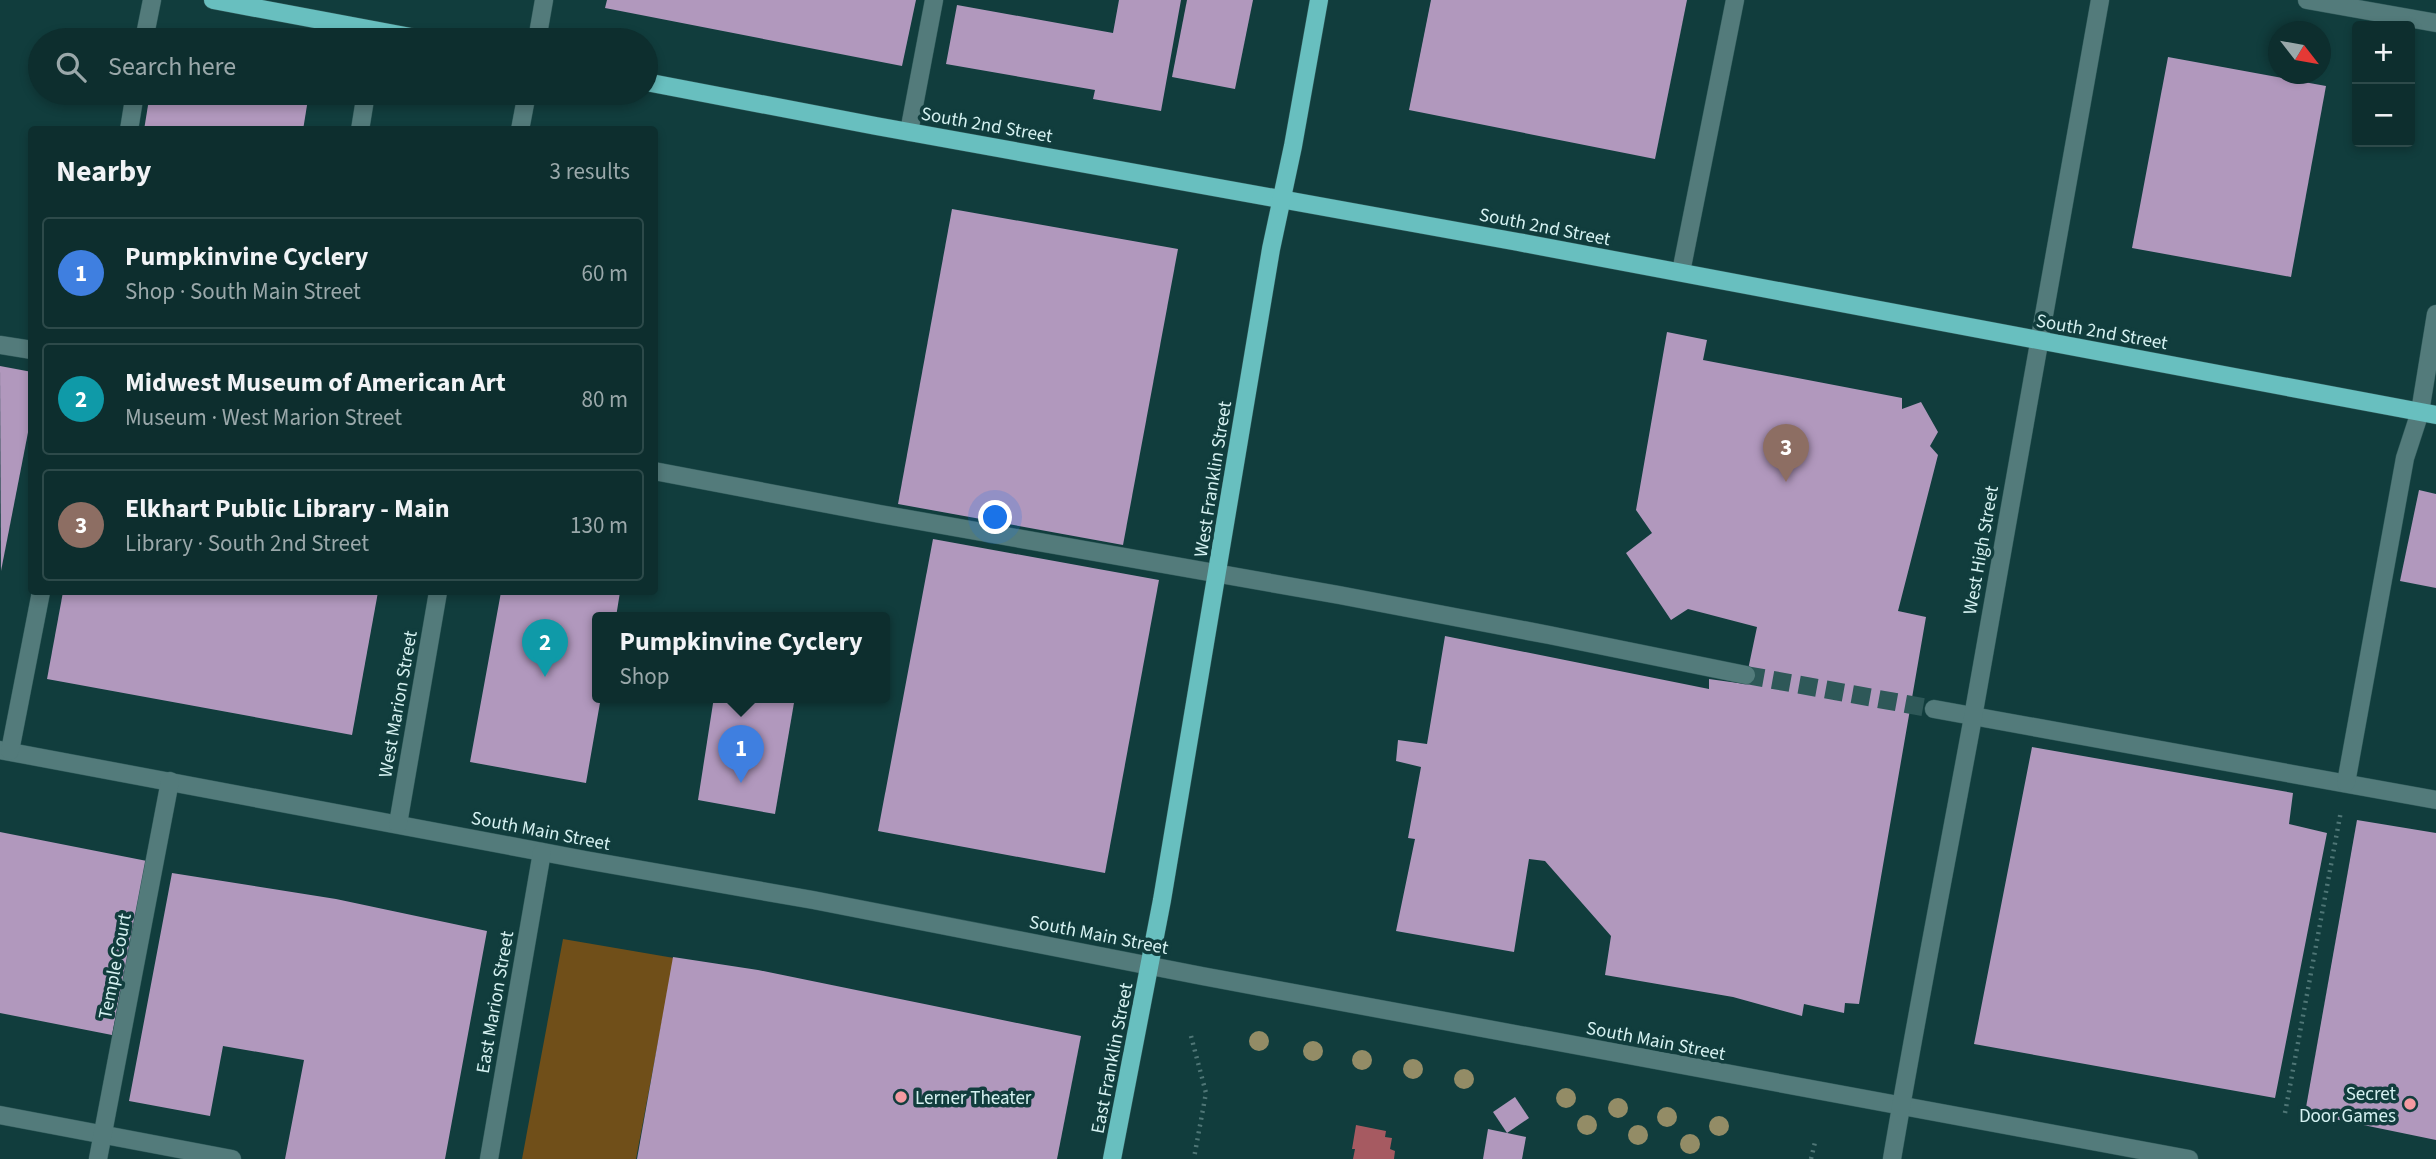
<!DOCTYPE html>
<meta charset="utf-8">
<style>
body{margin:0;font-family:"Source Sans 3",sans-serif;background:#163636;color:#f1f3f6}
.controls{position:absolute;right:21px;top:21px;display:grid;overflow:hidden;border-radius:7px;box-shadow:0 4px 10px #0003}
.controls button{width:63px;height:63px;display:grid;place-items:center;padding:0;border:0;border-bottom:2px solid #2d4a4a;background:#0d2e2e;color:#f1f3f6;font:35px sans-serif}
.compass{position:absolute;left:2268px;top:21px;width:63px;height:63px;border-radius:50%;background:#0d2e2e;box-shadow:0 4px 10px #0003;rotate:121deg}
.you{position:absolute;left:996px;top:518px;width:24px;height:24px;margin:-18px;border:5px solid #fff;border-radius:50%;background:#1a73e8;box-shadow:0 0 0 10px #1a73e833}
.badge{display:grid;place-items:center;width:46px;height:46px;border-radius:50%;background:#d6ab8b;color:#fff;font-size:23px;font-weight:700}
.pin{position:absolute;translate:-50% -58px;filter:drop-shadow(0 2px 4px #0008)}
.pin::after{content:'';position:absolute;top:37px;width:24px;height:21px;background:inherit;clip-path:polygon(0 0,100% 0,50% 100%)}
.popup{position:absolute;left:592px;top:612px;width:298px;height:91px;box-sizing:border-box;display:grid;place-content:center;border-radius:7px;background:#0d2e2e;filter:drop-shadow(0 2px 5px #0005);font-size:23px;white-space:nowrap;color:#9aa8aa}
.popup b{font-size:26px;color:#f1f3f6}
.popup::after{content:'';position:absolute;left:50%;top:100%;margin-left:-14px;border:14px solid transparent;border-top-color:#0d2e2e}
.list{margin:0;padding:0;list-style:none}
h2{display:flex;justify-content:space-between;align-items:center;height:91px;margin:0;padding:0 28px;font-size:30px}
h2 small{font-size:23px;font-weight:400;color:#9aa8aa}
.list li{display:grid;grid-template-columns:46px 1fr auto;gap:21px;align-items:center;box-sizing:border-box;height:112px;margin:0 14px 14px;padding:0 14px;border:2px solid #2d4a4a;border-radius:7px}
.list b{display:block;font-size:26px;white-space:nowrap}
.list p{margin:0;font-size:23px;white-space:nowrap;color:#9aa8aa}
.list em{font-size:23px;font-style:normal;color:#9aa8aa}
.icon{flex:none;width:38px;height:38px;fill:none;stroke:currentColor;stroke-width:2;stroke-linecap:round;stroke-linejoin:round}
.map{position:relative;flex:none;width:2436px;height:1159px;overflow:hidden}
.search{position:absolute;background:#0d2e2e;box-shadow:0 4px 10px #0003;left:28px;top:28px;width:630px;height:77px;display:flex;align-items:center;gap:18px;box-sizing:border-box;padding:0 24px;border-radius:38px;color:#9aa8aa;font-size:26px}
.panel{position:absolute;background:#0d2e2e;box-shadow:0 4px 10px #0003;left:28px;top:126px;width:630px;height:469px;border-radius:7px}
.map>svg:first-child{display:block}
.green{fill:#704f19}
.water{fill:#a65a61}
.building{fill:#b198bd}
.lines{fill:none;stroke-linecap:round;stroke-linejoin:round}
.minor-tunnel{stroke:#2e5858;stroke-width:18;stroke-dasharray:18 9;stroke-linecap:butt}
.minor-casing{stroke:#305a5a;stroke-width:19}
.major-casing{stroke:#305a5a;stroke-width:19}
.path{stroke:#4f7676;stroke-width:4.5;stroke-dasharray:2 5;stroke-linecap:butt}
.minor{stroke:#537b7b;stroke-width:18}
.major{stroke:#68bfbf;stroke-width:18}
.tree{fill:#938c66}
.poi-dot{fill:#f49aa1;stroke:#113d3d;stroke-width:2.5}
.labels{text-anchor:middle;stroke-width:7;stroke-linejoin:round;paint-order:stroke}
.street-label{font-size:19px;fill:#d5f1f1;stroke:#113d3d}
.poi-label{font-size:19px;fill:#d5f1f1;stroke:#113d3d;text-anchor:end}
</style>
<div class="map">
<svg width="2436" height="1159" viewBox="0 0 2436 1159">
<rect width="100%" height="100%" fill="#113d3d"/>
<path class="green" d="M563 939 674 958 636 1159H522Z"/>
<path class="water" d="M1356 1125 1386 1131 1385 1137 1392 1138 1390 1149 1395 1151 1394 1159H1353L1355 1149H1352Z"/>
<g class="building">
<path d="M607 0H916L902 66 605 8Z"/>
<path d="M1119 0H1181L1161 111 1093 99 1095 90 946 64 957 5 1113 33Z"/>
<path d="M1187 0H1253L1235 89 1172 77Z"/>
<path d="M1431 0H1687L1655 159 1409 110Z"/>
<path d="M2168 57 2326 86 2291 277 2132 248Z"/>
<path d="M150 93H309L303 130H144Z"/>
<path d="M952 209 1178 249 1123 545 898 504Z"/>
<path d="M1667 332 1707 340 1703 360 1902 398V409L1921 402 1938 432 1930 446 1938 455 1898 611 1926 617 1859 1004 1845 1003 1844 1013 1804 1004 1802 1016 1733 997 1605 975 1611 936 1545 861 1529 859 1514 952 1396 931 1415 839 1408 838 1421 767 1396 761 1398 740 1427 744 1445 636 1709 689V679L1745 684 1757 627 1688 609 1671 620 1626 553 1652 533 1636 510Z"/>
<path d="M0 366 32 372V412L1 571Z"/>
<path d="M2419 490 2436 494V588L2400 581Z"/>
<path d="M933 539 1159 580 1105 873 878 831Z"/>
<path d="M63 592H378L352 735 47 679Z"/>
<path d="M501 592H620L616 617H598V697H601L586 783 470 762Z"/>
<path d="M714 697H795L775 814 698 800Z"/>
<path d="M2032 747 2293 793 2289 824 2327 833 2275 1098 1974 1044Z"/>
<path d="M2357 820 2436 833V1140L2305 1113Z"/>
<path d="M0 832 147 861 112 1035 0 1013Z"/>
<path d="M172 873 336 899 487 931 445 1159H285L304 1060 223 1046 210 1116 129 1101Z"/>
<path d="M673 957 758 970 1081 1036 1057 1159H637Z"/>
<path d="M1515 1097 1529 1118 1507 1133 1493 1112Z"/>
<path d="M1488 1129 1526 1137 1522 1159H1483Z"/>
</g>
<g class="lines">
<path class="minor-tunnel" d="M1746 675 1934 709"/>
<defs>
<g id="minor">
<path d="M2307 0 2436 23"/>
<path d="M144 40 152 0"/>
<path d="M537 40 544 0"/>
<path d="M129 130 135 93"/>
<path d="M360 130 366 93"/>
<path d="M520 130 527 93"/>
<path d="M909 132 934 0"/>
<path d="M1681 272 1735 0"/>
<path d="M0 345 32 350"/>
<path d="M654 471 880 514 1339 595 1549 635 1746 675"/>
<path d="M1934 709 2436 800"/>
<path d="M0 750 585 860 813 900 1202 976 2189 1159"/>
<path d="M10 751 41 592"/>
<path d="M2346 783 2405 458 2420 412 2436 314"/>
<path d="M398 824 438 592"/>
<path d="M0 1115 232 1159"/>
<path d="M98 1159 170 781"/>
<path d="M489 1159 542 852"/>
<path d="M1892 1159C1917 1011 1946 864 1973 717 2016 478 2056 239 2100 0"/>
</g>
<g id="major">
<path d="M213 0 427 40"/>
<path d="M646 82 876 126 1518 242 2436 415"/>
<path d="M1112 1159 1162 900 1271 249 1293 146 1319 0"/>
</g>
</defs>
<use href="#minor" class="minor-casing"/>
<use href="#major" class="major-casing"/>
<g class="path">
<path d="M1191 1036 1206 1093 1194 1158"/>
<path d="M2285 1113 2341 811"/>
<path d="M1811 1159 1815 1142"/>
</g>
<use href="#minor" class="minor"/>
<use href="#major" class="major"/>
</g>
<g class="tree">
<circle cx="1259" cy="1041" r="10"/>
<circle cx="1313" cy="1051" r="10"/>
<circle cx="1362" cy="1060" r="10"/>
<circle cx="1413" cy="1069" r="10"/>
<circle cx="1464" cy="1079" r="10"/>
<circle cx="1566" cy="1098" r="10"/>
<circle cx="1618" cy="1108" r="10"/>
<circle cx="1667" cy="1117" r="10"/>
<circle cx="1587" cy="1125" r="10"/>
<circle cx="1719" cy="1126" r="10"/>
<circle cx="1638" cy="1135" r="10"/>
<circle cx="1690" cy="1144" r="10"/>
</g>
<g class="poi-dot">
<circle cx="901" cy="1097" r="7"/>
<circle cx="2410" cy="1104" r="7"/>
</g>
<g class="labels">
<g class="street-label">
<text transform="translate(987 124) rotate(10)" y="7">South 2nd Street</text>
<text transform="translate(1545 226) rotate(11)" y="7">South 2nd Street</text>
<text transform="translate(2102 331) rotate(10)" y="7">South 2nd Street</text>
<text transform="translate(1212 479) rotate(-81)" y="7">West Franklin Street</text>
<text transform="translate(1980 550) rotate(-80)" y="7">West High Street</text>
<text transform="translate(397 704) rotate(-80)" y="7">West Marion Street</text>
<text transform="translate(541 830) rotate(11)" y="7">South Main Street</text>
<text transform="translate(1099 934) rotate(11)" y="7">South Main Street</text>
<text transform="translate(114 966) rotate(-79)" y="7">Temple Court</text>
<text transform="translate(494 1002) rotate(-80)" y="7">East Marion Street</text>
<text transform="translate(1656 1040) rotate(11)" y="7">South Main Street</text>
<text transform="translate(1111 1058) rotate(-79)" y="7">East Franklin Street</text>
</g>
<g class="poi-label">
<text x="2396" y="1100">Secret<tspan x="2396" dy="22">Door Games</tspan></text>
<text x="915" y="1104" text-anchor="start">Lerner Theater</text>
</g>
</g>
</svg>
<div class="controls">
<button>+</button>
<button>−</button>
</div>
<svg class="compass" viewBox="-18 -18 36 36"><path d="M0-13l5 13h-10z" fill="#e53935"/><path d="M0 13l5-13h-10z" fill="#9aa8aa"/></svg>
<div class="you"></div>
<div class="pin badge" style="left:741px;top:783px;background:#3f7fe0">1</div>
<div class="popup"><b>Pumpkinvine Cyclery</b>Shop</div>
<div class="pin badge" style="left:545px;top:677px;background:#0f9aa8">2</div>
<div class="pin badge" style="left:1786px;top:482px;background:#8d6e63">3</div>
<div class="search"><svg class="icon" aria-label="search" viewBox="0 0 24 24"><circle cx="10" cy="10" r="6"/><path d="M15 15l6 6"/></svg>Search here</div>
<section class="panel">
<h2>Nearby<small>3 results</small></h2>
<ul class="list">
<li><span class="badge" style="background:#3f7fe0">1</span><div><b>Pumpkinvine Cyclery</b><p>Shop · South Main Street</p></div><em>60 m</em></li>
<li><span class="badge" style="background:#0f9aa8">2</span><div><b>Midwest Museum of American Art</b><p>Museum · West Marion Street</p></div><em>80 m</em></li>
<li><span class="badge" style="background:#8d6e63">3</span><div><b>Elkhart Public Library - Main</b><p>Library · South 2nd Street</p></div><em>130 m</em></li>
</ul>
</section>
</div>
